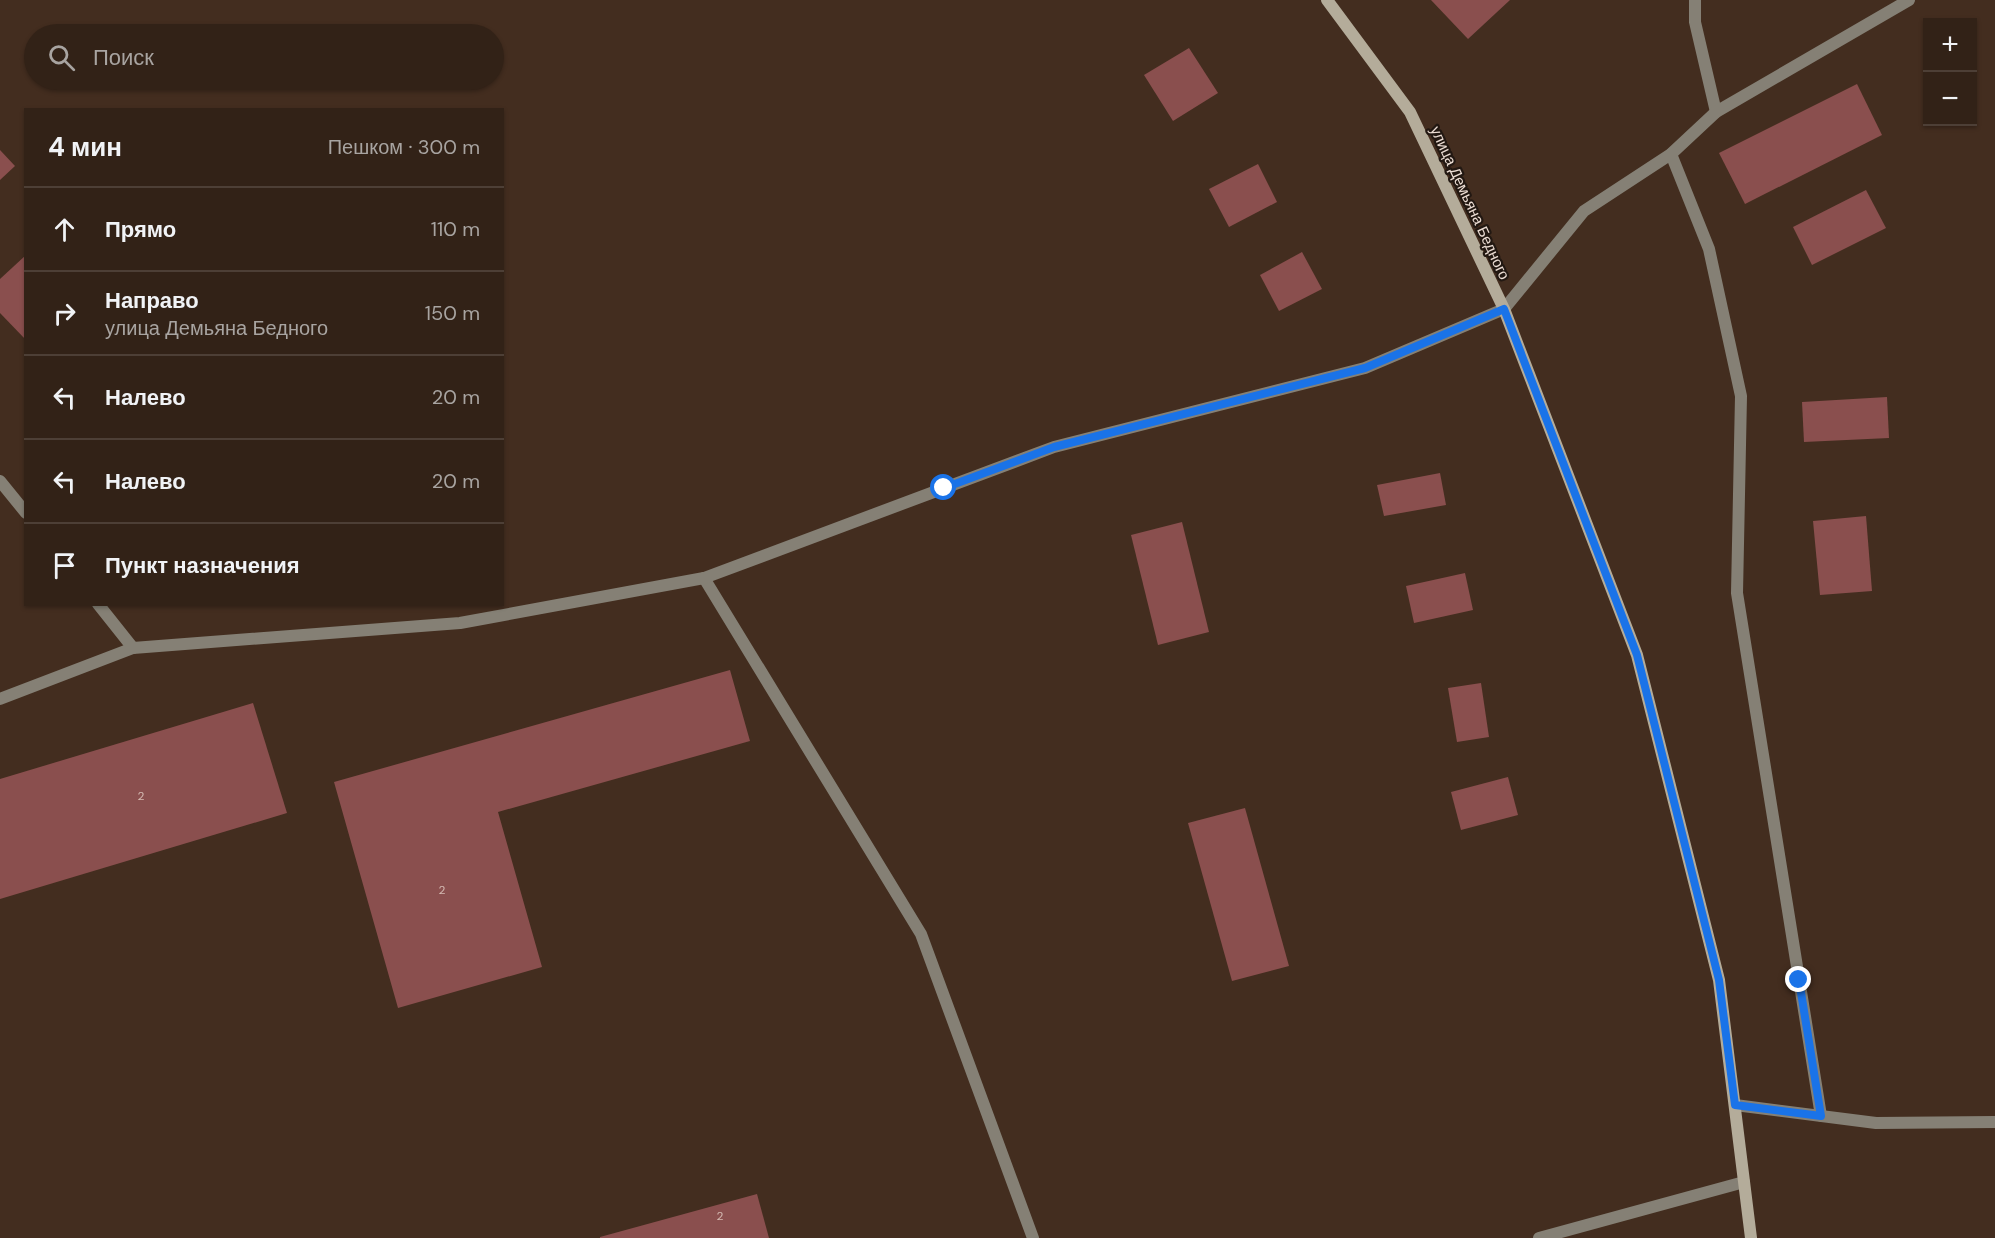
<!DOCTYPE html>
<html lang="ru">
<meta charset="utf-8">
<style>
body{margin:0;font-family:"DM Sans",sans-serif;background:#3d2f24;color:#f1f3f6}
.controls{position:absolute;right:18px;top:18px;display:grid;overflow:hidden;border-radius:0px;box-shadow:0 2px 4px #0004}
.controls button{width:54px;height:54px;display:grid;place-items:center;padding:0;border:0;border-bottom:2px solid #4d3f36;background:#322217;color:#f1f3f6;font:30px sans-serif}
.stop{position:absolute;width:18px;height:18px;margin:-14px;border:4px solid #1a73e8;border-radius:50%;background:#fff}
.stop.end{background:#1a73e8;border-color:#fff;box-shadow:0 2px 6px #0008}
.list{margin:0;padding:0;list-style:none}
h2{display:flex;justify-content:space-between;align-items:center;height:78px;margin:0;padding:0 24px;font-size:26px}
h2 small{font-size:20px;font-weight:400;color:#a8a4a1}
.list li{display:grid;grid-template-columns:39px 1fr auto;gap:18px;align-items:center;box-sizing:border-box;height:84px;padding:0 24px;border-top:2px solid #4d3f36}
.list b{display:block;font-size:22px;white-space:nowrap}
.list p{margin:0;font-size:20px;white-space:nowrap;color:#a8a4a1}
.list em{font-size:20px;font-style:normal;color:#a8a4a1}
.icon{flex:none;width:33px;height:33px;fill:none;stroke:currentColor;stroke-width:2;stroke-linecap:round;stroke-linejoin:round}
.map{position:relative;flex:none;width:1995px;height:1238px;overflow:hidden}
.search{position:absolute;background:#322217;box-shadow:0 2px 4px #0004;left:24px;top:24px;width:480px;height:66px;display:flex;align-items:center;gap:15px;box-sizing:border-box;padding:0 21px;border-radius:33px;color:#a8a4a1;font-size:22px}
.panel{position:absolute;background:#322217;box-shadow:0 2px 4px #0004;left:24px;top:108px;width:480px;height:498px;border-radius:0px}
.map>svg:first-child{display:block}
.building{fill:#8a4f4e}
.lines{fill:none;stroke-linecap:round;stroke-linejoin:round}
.lane{stroke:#858075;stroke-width:12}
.street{stroke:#858075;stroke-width:12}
.secondary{stroke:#b4ac9a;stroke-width:12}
.route{stroke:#1a73e8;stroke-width:8}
.labels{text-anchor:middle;stroke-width:4.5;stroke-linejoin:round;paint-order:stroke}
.number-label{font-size:12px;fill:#d4bab2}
.street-label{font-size:15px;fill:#ecddd4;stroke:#221812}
</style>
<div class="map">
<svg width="1995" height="1238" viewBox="0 0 1995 1238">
<rect width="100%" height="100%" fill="#432d1f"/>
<g class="building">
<path d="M1431 0H1510L1468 39Z"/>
<path d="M1189 48 1218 93 1173 121 1144 75Z"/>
<path d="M1857 84 1882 135 1745 204 1719 153Z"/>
<path d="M0 150 15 166 0 180Z"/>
<path d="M1258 164 1277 202 1229 227 1209 189Z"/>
<path d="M1866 190 1886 228 1812 265 1793 227Z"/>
<path d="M1302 252 1322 289 1279 311 1260 275Z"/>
<path d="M26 255V340L0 313V279Z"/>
<path d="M1887 397 1889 438 1804 442 1802 402Z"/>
<path d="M1440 473 1446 505 1384 516 1377 485Z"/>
<path d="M1866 516 1872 591 1820 595 1813 521Z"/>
<path d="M1182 522 1209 632 1158 645 1131 535Z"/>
<path d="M1465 573 1473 610 1414 623 1406 586Z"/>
<path d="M730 670 750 741 498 812 542 967 398 1008 334 782Z"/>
<path d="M1481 683 1489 737 1457 742 1448 688Z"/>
<path d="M253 703 287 813 0 899V779Z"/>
<path d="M1508 777 1518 815 1461 830 1451 792Z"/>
<path d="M1245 808 1289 966 1232 981 1188 823Z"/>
<path d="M757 1194 769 1238H600V1237Z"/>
</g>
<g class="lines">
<g class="lane">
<path d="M704 578 921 934 1033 1238"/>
<path d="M1539 1238 1744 1182"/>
</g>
<g class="street">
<path d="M1695 0V22L1716 112"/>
<path d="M1671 154 1709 249 1741 396 1737 593 1821 1116"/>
<path d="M0 481 26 513"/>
<path d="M98 604 133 648"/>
<path d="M0 699 133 648 460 623 704 578 1054 447 1365 368 1504 309 1584 211 1671 154 1716 112 1909 0"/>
<path d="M1735 1105 1876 1123 1995 1122"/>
</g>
<path class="secondary" d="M1327 0 1410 112 1504 309 1637 655 1719 980 1751 1238"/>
</g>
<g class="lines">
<path class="route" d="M944 488 1054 447 1365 368 1504 309 1637 655 1719 980 1735 1105 1821 1116 1799 980"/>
</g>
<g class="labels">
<g class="number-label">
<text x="141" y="800">2</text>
<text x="442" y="894">2</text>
<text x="720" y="1220">2</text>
</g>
<g class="street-label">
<text transform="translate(1470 203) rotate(65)" y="5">улица Демьяна Бедного</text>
</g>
</g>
</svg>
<div class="controls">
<button>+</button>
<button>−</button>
</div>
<div class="stop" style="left:944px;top:488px"></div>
<div class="stop end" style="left:1799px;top:980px"></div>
<div class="search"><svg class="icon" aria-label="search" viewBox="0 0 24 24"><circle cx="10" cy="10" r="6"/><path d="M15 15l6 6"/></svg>Поиск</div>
<section class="panel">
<h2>4 мин<small>Пешком · 300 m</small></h2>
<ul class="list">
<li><svg class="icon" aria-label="ahead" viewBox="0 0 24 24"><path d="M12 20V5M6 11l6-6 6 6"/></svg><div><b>Прямо</b></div><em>110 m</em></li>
<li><svg class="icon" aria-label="right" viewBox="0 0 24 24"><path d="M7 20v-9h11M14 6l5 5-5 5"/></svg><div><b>Направо</b><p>улица Демьяна Бедного</p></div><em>150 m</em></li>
<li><svg class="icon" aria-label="left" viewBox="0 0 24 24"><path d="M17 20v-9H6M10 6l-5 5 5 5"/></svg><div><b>Налево</b></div><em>20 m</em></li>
<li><svg class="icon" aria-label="left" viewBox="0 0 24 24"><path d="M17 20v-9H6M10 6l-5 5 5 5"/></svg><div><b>Налево</b></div><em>20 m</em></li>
<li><svg class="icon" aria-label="arrive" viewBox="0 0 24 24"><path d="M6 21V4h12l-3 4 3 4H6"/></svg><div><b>Пункт назначения</b></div></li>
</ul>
</section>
</div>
